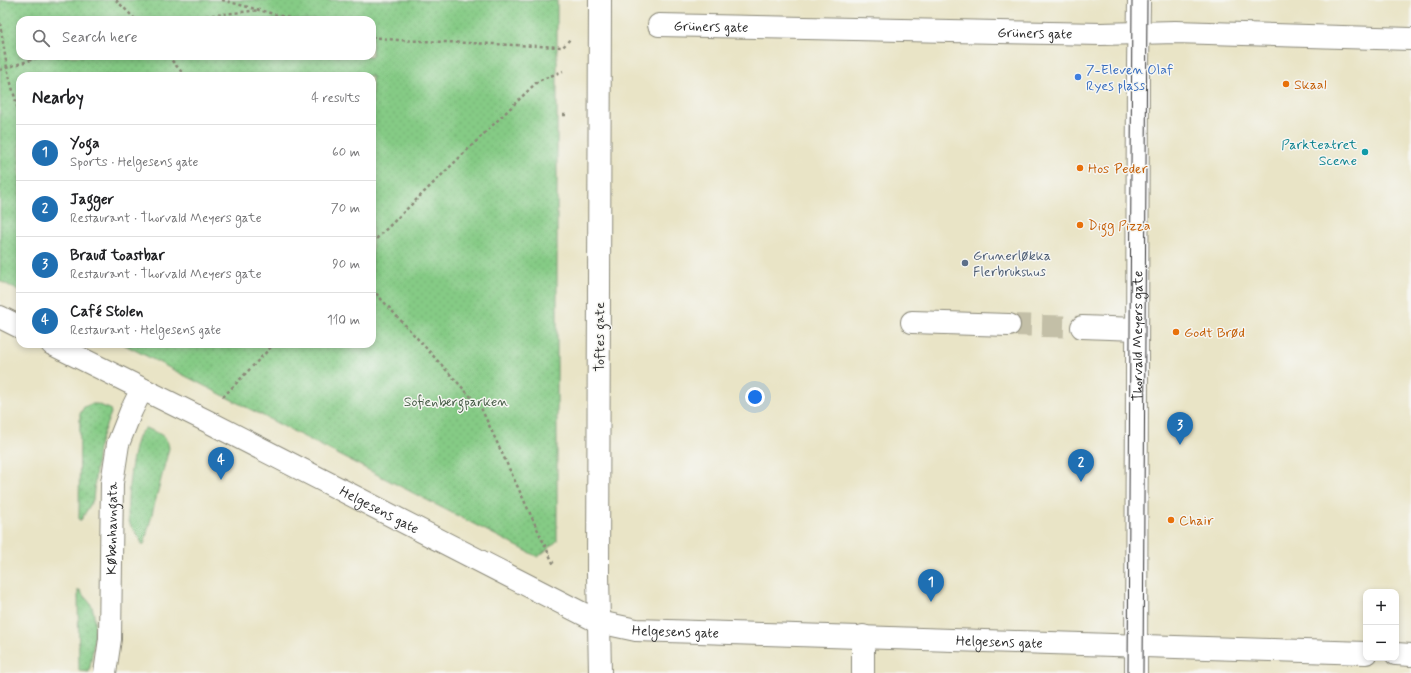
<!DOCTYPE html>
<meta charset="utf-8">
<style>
body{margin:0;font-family:Mynerve,sans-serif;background:#f6f6f6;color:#202124}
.controls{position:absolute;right:12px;bottom:12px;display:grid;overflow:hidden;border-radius:8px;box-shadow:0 2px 6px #0003}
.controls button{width:36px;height:36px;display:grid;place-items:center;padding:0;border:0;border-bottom:1px solid #e0e0e0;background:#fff;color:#202124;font:20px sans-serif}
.you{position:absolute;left:755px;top:397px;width:14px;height:14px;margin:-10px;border:3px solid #fff;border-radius:50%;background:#1a73e8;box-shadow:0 0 0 6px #1a73e833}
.badge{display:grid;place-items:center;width:26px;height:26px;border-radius:50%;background:#1f6fb2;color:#fff;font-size:13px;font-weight:700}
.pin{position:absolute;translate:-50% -33px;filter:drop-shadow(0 1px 2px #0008)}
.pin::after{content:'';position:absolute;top:21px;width:14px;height:12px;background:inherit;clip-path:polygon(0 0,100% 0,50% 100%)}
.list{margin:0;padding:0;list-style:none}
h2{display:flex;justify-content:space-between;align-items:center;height:52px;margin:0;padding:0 16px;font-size:17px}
h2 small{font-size:13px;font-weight:400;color:#757577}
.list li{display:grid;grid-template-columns:26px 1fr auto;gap:12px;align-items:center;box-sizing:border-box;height:56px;padding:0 16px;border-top:1px solid #e0e0e0}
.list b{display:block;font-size:15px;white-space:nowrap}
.list p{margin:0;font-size:13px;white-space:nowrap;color:#757577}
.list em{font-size:13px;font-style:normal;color:#757577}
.icon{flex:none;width:22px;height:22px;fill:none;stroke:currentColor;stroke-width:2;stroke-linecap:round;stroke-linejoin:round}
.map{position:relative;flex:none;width:1411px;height:673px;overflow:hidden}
.search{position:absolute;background:#fff;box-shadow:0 2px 6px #0003;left:16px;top:16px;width:360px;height:44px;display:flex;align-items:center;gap:10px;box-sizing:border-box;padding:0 14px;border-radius:12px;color:#757577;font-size:15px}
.panel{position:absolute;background:#fff;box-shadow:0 2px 6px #0003;left:16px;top:72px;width:360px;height:276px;border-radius:12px}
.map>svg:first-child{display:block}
.green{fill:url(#green-dots);stroke:#587b58;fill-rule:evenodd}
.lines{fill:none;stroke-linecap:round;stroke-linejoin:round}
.minor-tunnel{stroke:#c3bfa7;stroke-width:22;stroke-dasharray:22 11;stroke-linecap:butt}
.minor-casing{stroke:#8a8878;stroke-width:24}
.major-casing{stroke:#8a8878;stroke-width:24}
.path{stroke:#8a8878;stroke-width:2.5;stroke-dasharray:3 3;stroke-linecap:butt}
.minor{stroke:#fff;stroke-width:22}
.major{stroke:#fff;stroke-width:22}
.tram{stroke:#2b2b2b;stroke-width:1}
.shop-dot{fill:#3f7fe0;stroke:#f6f6f2;stroke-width:1.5}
.food-dot{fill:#e8710a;stroke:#f6f6f2;stroke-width:1.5}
.culture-dot{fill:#0f9aa8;stroke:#f6f6f2;stroke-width:1.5}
.service-dot{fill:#5c6f8a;stroke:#f6f6f2;stroke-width:1.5}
.labels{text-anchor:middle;stroke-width:3;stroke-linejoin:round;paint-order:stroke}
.street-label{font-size:14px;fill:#2b2b2b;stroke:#f6f6f2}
.shop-label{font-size:14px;fill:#366cbe;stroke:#f6f6f2;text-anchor:start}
.food-label{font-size:14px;fill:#c56008;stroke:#f6f6f2;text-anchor:start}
.culture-label{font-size:14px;fill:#0d838f;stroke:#f6f6f2;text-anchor:end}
.service-label{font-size:14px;fill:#4e5e75;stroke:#f6f6f2;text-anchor:start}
.park-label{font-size:14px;fill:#465b46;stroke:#f6f6f2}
</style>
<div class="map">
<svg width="1411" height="673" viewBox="0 0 1411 673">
<defs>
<pattern id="green-dots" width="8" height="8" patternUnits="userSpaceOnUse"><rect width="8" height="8" fill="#85cb85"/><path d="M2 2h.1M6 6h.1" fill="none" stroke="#73ae73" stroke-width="1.8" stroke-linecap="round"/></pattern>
</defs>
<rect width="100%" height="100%" fill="#f6f6f2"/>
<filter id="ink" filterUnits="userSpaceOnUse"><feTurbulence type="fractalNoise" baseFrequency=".025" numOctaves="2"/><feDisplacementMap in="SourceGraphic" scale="8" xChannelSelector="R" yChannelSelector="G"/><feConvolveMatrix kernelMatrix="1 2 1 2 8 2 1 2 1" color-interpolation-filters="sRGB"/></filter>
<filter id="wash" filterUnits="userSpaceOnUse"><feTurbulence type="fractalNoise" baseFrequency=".012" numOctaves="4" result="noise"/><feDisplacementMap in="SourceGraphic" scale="16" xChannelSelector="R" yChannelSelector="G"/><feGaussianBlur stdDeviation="0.9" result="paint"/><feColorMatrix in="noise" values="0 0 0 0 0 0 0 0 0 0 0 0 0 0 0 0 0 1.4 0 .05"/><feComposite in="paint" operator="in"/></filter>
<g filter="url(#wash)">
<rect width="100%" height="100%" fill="#e9e4c6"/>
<g class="green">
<path d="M0 0H557V541L538 557 123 344H372V76H20V291L0 281ZM20 20H372V56H20Z"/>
<path d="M91 404H97L110 409 111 413 103 433 98 449 93 500 81 520H79L80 414 84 407Z"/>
<path d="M145 428C156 432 168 435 169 448L144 545H142C140 535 131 530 129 521 125 505 132 450 139 435 141 432 143 430 145 428Z"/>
<path d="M78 590H80C83 597 90 601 92 607 98 621 92 657 89 672L79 671Z"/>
</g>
</g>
<g filter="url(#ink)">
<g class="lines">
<path class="minor-tunnel" d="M1009 325 1082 327"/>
<defs>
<g id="minor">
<path id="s1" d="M659 25 1101 34 1175 32 1411 39"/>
<path d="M0 317 20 327"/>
<path d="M912 322 1009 325"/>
<path d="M1082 327 1137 329"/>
<path id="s2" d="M52 344 207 421 599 622 636 630 1366 653"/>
<path d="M1396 654 1411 655"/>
<path id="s3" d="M105 673 110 639 112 483 118 444 131 411 142 389"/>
<path d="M863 673V636"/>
<path id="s4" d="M1136 673 1138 66 1139 0"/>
</g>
<path id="major" d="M600 0 598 574 600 673"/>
</defs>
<use href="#minor" class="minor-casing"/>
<use href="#major" class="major-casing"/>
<g class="path">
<path d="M116 0 136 20"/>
<path d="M222 0 296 20"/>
<path d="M170 20 260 10"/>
<path d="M0 23 7 68 20 117"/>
<path d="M372 37 397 40 563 47 571 38"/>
<path d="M168 56 185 76"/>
<path d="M0 70 43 56"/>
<path d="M563 115H567"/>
<path d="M372 243 538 81 563 71"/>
<path d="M372 289 481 408 554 565"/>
<path d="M223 397 274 344"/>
</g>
<use href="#minor" class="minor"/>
<use href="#major" class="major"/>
<g class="tram">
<path d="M1128 673 1132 0"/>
<path d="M1143 673 1147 0"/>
</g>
</g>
</g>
<circle class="shop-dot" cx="1078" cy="77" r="4"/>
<g class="food-dot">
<circle cx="1286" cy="84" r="4"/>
<circle cx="1080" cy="168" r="4"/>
<circle cx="1080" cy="225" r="4"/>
<circle cx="1176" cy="332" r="4"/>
<circle cx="1171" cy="520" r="4"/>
</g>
<circle class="culture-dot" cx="1365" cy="152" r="4"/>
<circle class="service-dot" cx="965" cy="263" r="4"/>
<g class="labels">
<g class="street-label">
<text dy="5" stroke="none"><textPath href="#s1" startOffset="52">Grüners gate</textPath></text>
<text dy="5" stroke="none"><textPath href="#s1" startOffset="376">Grüners gate</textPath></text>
<text dy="5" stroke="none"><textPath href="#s4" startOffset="337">Thorvald Meyers gate</textPath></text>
<text transform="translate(599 337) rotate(-90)" y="5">Toftes gate</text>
<text dy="5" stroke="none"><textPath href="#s2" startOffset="367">Helgesens gate</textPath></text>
<text dy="5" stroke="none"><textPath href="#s3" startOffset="145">Københavngata</textPath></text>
<text dy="5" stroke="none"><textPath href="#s2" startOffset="691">Helgesens gate</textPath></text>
<text dy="5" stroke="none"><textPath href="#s2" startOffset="1015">Helgesens gate</textPath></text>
</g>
<g class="shop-label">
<text x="1086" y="74">7-Eleven Olaf<tspan x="1086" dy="16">Ryes plass</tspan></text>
</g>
<g class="food-label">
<text x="1294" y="89">Skaal</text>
<text x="1088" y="173">Hos Peder</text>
<text x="1088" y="230">Digg Pizza</text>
<text x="1184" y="337">Godt Brød</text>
<text x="1179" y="525">Chair</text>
</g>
<g class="culture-label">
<text x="1357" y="149">Parkteatret<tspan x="1357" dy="16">Scene</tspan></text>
</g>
<g class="service-label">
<text x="973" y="260">Grunerløkka<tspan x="973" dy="16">Flerbrukshus</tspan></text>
</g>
<g class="park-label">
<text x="456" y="406">Sofienbergparken</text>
</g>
</g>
</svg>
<div class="controls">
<button>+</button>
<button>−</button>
</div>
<div class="you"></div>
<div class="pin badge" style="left:931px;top:602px">1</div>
<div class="pin badge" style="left:1081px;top:482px">2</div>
<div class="pin badge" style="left:1180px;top:445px">3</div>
<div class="pin badge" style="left:221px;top:480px">4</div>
<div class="search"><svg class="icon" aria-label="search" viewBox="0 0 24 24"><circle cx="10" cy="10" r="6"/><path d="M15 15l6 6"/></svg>Search here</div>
<section class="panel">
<h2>Nearby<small>4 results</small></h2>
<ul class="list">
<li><span class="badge">1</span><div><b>Yoga</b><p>Sports · Helgesens gate</p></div><em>60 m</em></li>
<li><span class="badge">2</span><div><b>Jagger</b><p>Restaurant · Thorvald Meyers gate</p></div><em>70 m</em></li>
<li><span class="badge">3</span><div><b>Brauđ toastbar</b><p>Restaurant · Thorvald Meyers gate</p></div><em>90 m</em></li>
<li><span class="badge">4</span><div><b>Café Stolen</b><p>Restaurant · Helgesens gate</p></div><em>110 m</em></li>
</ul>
</section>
</div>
